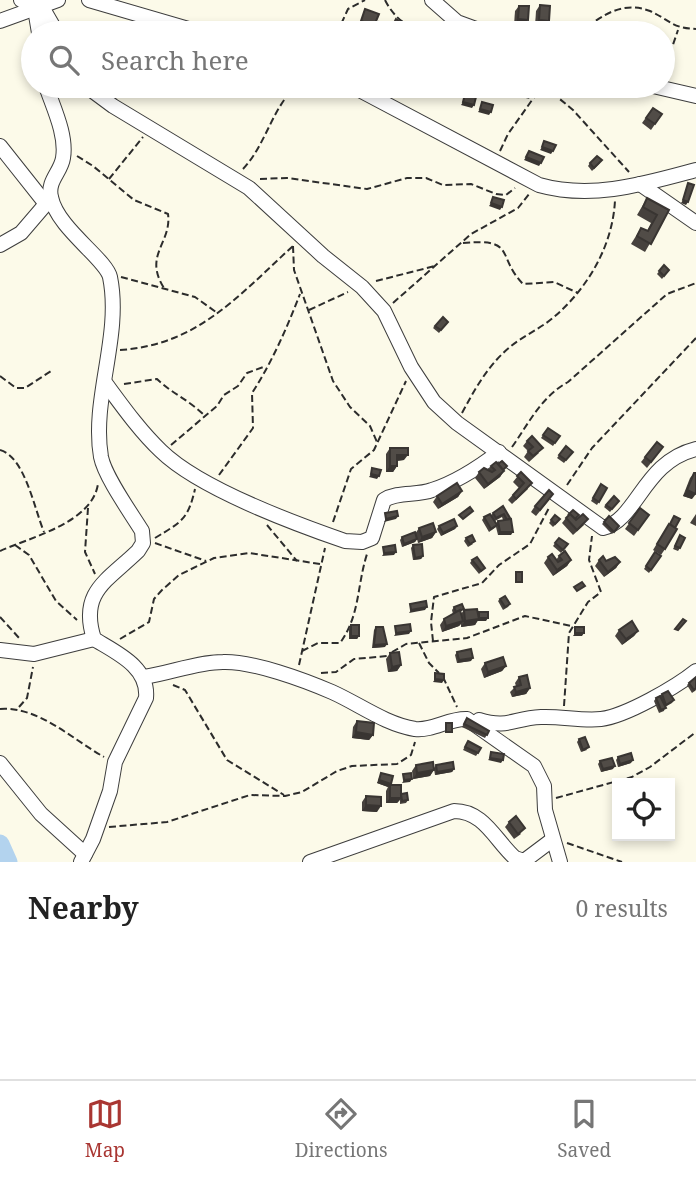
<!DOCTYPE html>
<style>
body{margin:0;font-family:"Noto Serif",serif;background:#f6f6f6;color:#222}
.controls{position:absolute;right:21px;bottom:21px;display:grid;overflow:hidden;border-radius:0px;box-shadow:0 4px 10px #0003}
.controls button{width:63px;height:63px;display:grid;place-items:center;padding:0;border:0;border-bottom:2px solid #e0e0e0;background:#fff;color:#222;font:35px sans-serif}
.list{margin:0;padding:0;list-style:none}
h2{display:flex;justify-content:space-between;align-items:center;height:91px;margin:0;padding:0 28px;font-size:30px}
h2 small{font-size:23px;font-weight:400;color:#767676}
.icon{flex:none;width:38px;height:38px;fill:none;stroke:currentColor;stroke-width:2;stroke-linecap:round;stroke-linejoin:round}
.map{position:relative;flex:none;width:696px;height:862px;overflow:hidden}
.search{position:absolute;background:#fff;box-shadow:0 4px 10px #0003;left:21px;right:21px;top:21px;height:77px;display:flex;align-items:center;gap:18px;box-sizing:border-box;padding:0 24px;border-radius:38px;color:#767676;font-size:26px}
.sheet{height:217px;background:#fff}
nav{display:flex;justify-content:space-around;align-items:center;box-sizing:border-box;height:98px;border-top:2px solid #e0e0e0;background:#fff;font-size:19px;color:#767676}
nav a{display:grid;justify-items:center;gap:4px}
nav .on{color:#a93632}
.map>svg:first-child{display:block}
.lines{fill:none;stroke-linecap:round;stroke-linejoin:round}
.river{stroke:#b3d3ee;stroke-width:19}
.minor-casing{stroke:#3d3d3d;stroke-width:16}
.path{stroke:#2c2c2c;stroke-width:2;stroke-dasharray:7 3.5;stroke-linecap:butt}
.minor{stroke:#fff;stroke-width:14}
.wall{fill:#46413d;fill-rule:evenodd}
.shaded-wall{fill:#393532}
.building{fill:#514c47;stroke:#393532;stroke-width:2}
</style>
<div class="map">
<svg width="696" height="862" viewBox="0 0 696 862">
<rect width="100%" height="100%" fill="#fcfae9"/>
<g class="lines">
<path class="river" d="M0 844 8 862"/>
<defs>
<g id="minor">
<path d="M21 0 42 7 57 33"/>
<path d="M89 0 202 33"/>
<path d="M432 0 457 22 487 33"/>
<path d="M35 9 39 33"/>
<path d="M0 21 58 0"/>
<path d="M46 86C53 107 67 135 63 158 61 172 47 181 51 197 57 228 106 259 110 277 122 336 91 399 101 457 105 477 131 513 142 531L143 543 138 551C107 581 79 592 94 639 117 653 149 667 146 698L115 762 110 791 93 839 81 862"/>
<path d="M86 86 113 106 249 188 323 256 362 287 384 311 411 367 434 402 457 423 603 528C638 519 643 462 696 449"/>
<path d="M352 86 539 185C592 200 644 184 696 170"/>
<path d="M653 86 696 96"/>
<path d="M0 146 46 204"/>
<path d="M640 184 696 223"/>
<path d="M0 245 21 233 51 198"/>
<path d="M106 384C123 407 140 431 161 451 199 488 293 523 345 541L362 542 372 538 384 500C398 491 417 496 432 490 457 482 478 468 499 452"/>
<path d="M0 650 34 654 94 639"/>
<path d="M144 677C171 673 197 662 223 662 253 661 304 680 332 692 359 704 385 724 415 729 433 731 449 718 467 719L534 766 544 786 545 810 560 862"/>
<path d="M479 720C509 729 513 718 541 717 561 716 581 721 601 719 626 716 676 687 696 671"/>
<path d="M0 763 41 814 85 854"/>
<path d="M310 862 454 811C484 811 495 840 515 858L524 861 552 840"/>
</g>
</defs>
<use href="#minor" class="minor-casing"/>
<g class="path">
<path d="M385 0C396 22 418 38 440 23"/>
<path d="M337 33 348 9 365 0"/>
<path d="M579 33C600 17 621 0 650 11 670 20 671 28 696 29"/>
<path d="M663 74 678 30"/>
<path d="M471 86 531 98"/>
<path d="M544 86 573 110 629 172"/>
<path d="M500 151 508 134 542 86"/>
<path d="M77 156 93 166 134 200 168 214C172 243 143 255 164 288"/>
<path d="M243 169C266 145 273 105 297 86"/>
<path d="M109 179 143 137"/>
<path d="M260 179 287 178 367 189 407 178H426L443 185 471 184 496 194 506 195 515 188"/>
<path d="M463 243C517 238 496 256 523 284L554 282 578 293"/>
<path d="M293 246 294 270 333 381 350 407 370 426 377 442"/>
<path d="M121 277 195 297 216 312"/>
<path d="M376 281 435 266"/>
<path d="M393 303 471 234 518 208 529 194"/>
<path d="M309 310 348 292"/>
<path d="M120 350C198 345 239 295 293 246"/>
<path d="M0 376 16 388H25L51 371"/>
<path d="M124 384 157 379C171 393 188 399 205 416"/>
<path d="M462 413C475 389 488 365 510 347 523 336 540 329 554 317 588 288 613 245 615 200"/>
<path d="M171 445 217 406 224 395 238 386 247 373 266 366"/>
<path d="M512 447C529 423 541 397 568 382L667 294 696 283"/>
<path d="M0 450C25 457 34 508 44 532"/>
<path d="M219 475 253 428 252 393C271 364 287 328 300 294"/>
<path d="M567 485 592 448 696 338"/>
<path d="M88 508 85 552 95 574"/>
<path d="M333 522 351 469 374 450 406 381"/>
<path d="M267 525 297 561"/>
<path d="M155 538C181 522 188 520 195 489"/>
<path d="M155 543 206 561"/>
<path d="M15 545 29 555 56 601 77 620"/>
<path d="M0 551C31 537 92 523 98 484"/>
<path d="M0 617 20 639"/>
<path d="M120 639 149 622 154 599 162 590 179 575 214 558 249 553 320 564"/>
<path d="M433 641 431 622 434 597 482 583 499 565 530 544 550 506"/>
<path d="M419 643 429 663 439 673"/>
<path d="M302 651 318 643H340C360 616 357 585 367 554"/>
<path d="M392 652 406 644 467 638 525 616 571 626"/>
<path d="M299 665 325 548"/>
<path d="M321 673 336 672 354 659 388 656"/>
<path d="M443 677 457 707"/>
<path d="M173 685 185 690 227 760 284 795"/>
<path d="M564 706 569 633 588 602 601 592 589 560 592 536"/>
<path d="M19 707 27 698 33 667"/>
<path d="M0 709C38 706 72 739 104 757"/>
<path d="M556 798 632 777 650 767 696 732"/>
<path d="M109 827 167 822 250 795 285 796 302 792 337 771 352 766 397 764 411 755 415 742"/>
<path d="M567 843 622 862"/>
</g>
<use href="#minor" class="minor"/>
</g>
<g class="wall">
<path d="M540 5 545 26H535L536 11Z"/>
<path d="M519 6 524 25H514L515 11Z"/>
<path d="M396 19 408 33H388Z"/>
<path d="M653 108 662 114 651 130 642 123Z"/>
<path d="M590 163H600L592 171 588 166Z"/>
<path d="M647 198 669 210 645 252 631 244 641 228 647 231 651 223 637 215Z"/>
<path d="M664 265 669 270 662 279 657 274Z"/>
<path d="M443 317 448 322 439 333 433 328Z"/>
<path d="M548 428 560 436 553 446 541 438Z"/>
<path d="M527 441 539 453 529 462 524 457 528 451 523 446Z"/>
<path d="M657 442 663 447 647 468 641 462Z"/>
<path d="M566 446 573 452 564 463 557 458Z"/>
<path d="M390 448 404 460 397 461V466L393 472H386V454Z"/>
<path d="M491 466 504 471 500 477 484 489 475 478 479 472 488 470Z"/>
<path d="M521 472 528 489 512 504 508 500 519 488 513 482Z"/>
<path d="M694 473 692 499 683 496 690 478Z"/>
<path d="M601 484 607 488 597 505 591 501Z"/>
<path d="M462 491 458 497 438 509 433 502 437 496Z"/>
<path d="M614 496 619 501 610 512 604 507Z"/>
<path d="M549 500 536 516 531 512 535 506Z"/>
<path d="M503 506 510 518 509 520 511 535H498L496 527 489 532 482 520 484 517 491 515ZM502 517 503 520 498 521 496 523 495 521Z"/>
<path d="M640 508 649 515 634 536 625 529Z"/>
<path d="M696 514V526L690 523Z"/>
<path d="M555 515 558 522 553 527 549 523Z"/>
<path d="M566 518 576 519 584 525 573 535 562 523Z"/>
<path d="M604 522 619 526 612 534 602 524Z"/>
<path d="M669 524 665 549 661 555 653 550Z"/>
<path d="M439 526H457L455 529 441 536 437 529Z"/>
<path d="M419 528 436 532 432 538 418 543 417 539 415 542 402 547 400 540 402 537 415 534Z"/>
<path d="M680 535V548L678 551 673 549Z"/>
<path d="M466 538 473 544 468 547 464 541Z"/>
<path d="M559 538 568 544 561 553 553 546Z"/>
<path d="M413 545 423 556 421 559 413 560 411 548Z"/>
<path d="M655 552 661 556 649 573 644 569Z"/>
<path d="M559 556 571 560 567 566 553 576 544 563 548 557 556 560Z"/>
<path d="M472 560 485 568 479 574 470 563Z"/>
<path d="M599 560 606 561 620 562 616 568 604 577 595 566Z"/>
<path d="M500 599 510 604 508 607 503 610 498 601Z"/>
<path d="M454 607 464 609 460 612 461 614 464 610 478 614 479 612 486 621H477L475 625 461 627V624L459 626 442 632 440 625 444 619 453 614 452 610Z"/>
<path d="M351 625 359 636 357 639H349V628Z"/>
<path d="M376 627 385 647 372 648 374 630Z"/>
<path d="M619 630 638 631 634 636 622 645 615 636Z"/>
<path d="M457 652 471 661 457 663 455 655Z"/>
<path d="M390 653 401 665 397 671 388 672 386 659Z"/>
<path d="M485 663 506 666 502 671 484 678 481 669Z"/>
<path d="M519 677 530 688 526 694 512 697 510 692 516 686 515 683Z"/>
<path d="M689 683 696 690 692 693 687 685Z"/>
<path d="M662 694 674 700 672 703 665 707 664 711 659 713 654 701 656 698Z"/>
<path d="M467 718 489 731 485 738 462 727Z"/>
<path d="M357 721 373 735 369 740 352 738 353 727Z"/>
<path d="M579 739 587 750 581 752 577 742Z"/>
<path d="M468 741 478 753 476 756 463 750Z"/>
<path d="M618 757 631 763 618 767 616 760Z"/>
<path d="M600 761 613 769 601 772 598 764Z"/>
<path d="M416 765 434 768 436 765 454 769 452 772 435 775 434 769 430 776 413 779 412 771Z"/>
<path d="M381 773 390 785 408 800 406 803 400 804V800L397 803H386V791L388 787 377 783Z"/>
<path d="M366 796 377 812 362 811V802Z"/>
<path d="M509 822 521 834 514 839 505 827Z"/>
</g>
<g class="shaded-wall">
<path d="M518 19 528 20 524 25H514Z"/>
<path d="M539 20 549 21 545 26H535Z"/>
<path d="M361 21 374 26 370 32 357 27Z"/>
<path d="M463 102 474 105 472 108 461 105Z"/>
<path d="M480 109 491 112 489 115 478 112Z"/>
<path d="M542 147 553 151 551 154 540 150Z"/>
<path d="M526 157 541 163 539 166 524 160Z"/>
<path d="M683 200 688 202 686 205 681 203Z"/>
<path d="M491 203 502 207 500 210 489 206Z"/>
<path d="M397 455H408L404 460 393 461Z"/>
<path d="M390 466H397L393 472H386Z"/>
<path d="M504 471 500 477 484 489 488 484Z"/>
<path d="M371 474 379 476 377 479 369 477Z"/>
<path d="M687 490 696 494 692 499 683 496Z"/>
<path d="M462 491 458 497 438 509 442 504Z"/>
<path d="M398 516 396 519 384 522 386 519Z"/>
<path d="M457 526 455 529 441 536 443 533Z"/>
<path d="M436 532 432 538 418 543 422 537Z"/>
<path d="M500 532H513L511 535H498Z"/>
<path d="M417 539 415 542 402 547 404 544Z"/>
<path d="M396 552 394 555 382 556 384 553Z"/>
<path d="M423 556 421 559 413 560 415 558Z"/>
<path d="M571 560 567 566 553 576 557 570Z"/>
<path d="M620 562 616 568 604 577 608 572Z"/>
<path d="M427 607 425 610 409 613 411 610Z"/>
<path d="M479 618H488L486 621H477Z"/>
<path d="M479 619 475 625 461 627 465 621Z"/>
<path d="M463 621 459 626 442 632 446 626Z"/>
<path d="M411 631 409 634 394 636 396 633Z"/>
<path d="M638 631 634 636 622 645 626 639Z"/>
<path d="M575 633H584L582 636H573Z"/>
<path d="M351 636H359L357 639H349Z"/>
<path d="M387 644 385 647 372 648 374 645Z"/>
<path d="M473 658 471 661 457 663 459 660Z"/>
<path d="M401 665 397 671 388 672 392 667Z"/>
<path d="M506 666 502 671 484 678 488 672Z"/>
<path d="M435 679 444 680 442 683 433 682Z"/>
<path d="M530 688 526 694 512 697 516 692Z"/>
<path d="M356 732 373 735 369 740 352 738Z"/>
<path d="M490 758 503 760 501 763 488 760Z"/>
<path d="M633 760 631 763 618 767 620 764Z"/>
<path d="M615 766 613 769 601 772 603 769Z"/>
<path d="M454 769 452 772 435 775 437 772Z"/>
<path d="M434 770 430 776 413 779 417 773Z"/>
<path d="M412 779 410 782 402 783 404 780Z"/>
<path d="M379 780 391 784 388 787 377 783Z"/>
<path d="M390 798H401L397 803H386Z"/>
<path d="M366 805 381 806 377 812 362 811Z"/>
</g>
<g class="building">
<path d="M540 5 550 6 549 21 539 20Z"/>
<path d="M519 6H529L528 20 518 19Z"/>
<path d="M365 9 379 14 374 26 361 21Z"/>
<path d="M396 19 411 28 408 33H402L392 27Z"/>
<path d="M379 22 383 24 378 33H373Z"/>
<path d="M385 24 390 26 387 33H381Z"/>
<path d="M465 94 476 97 474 105 463 102Z"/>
<path d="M482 102 493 105 491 112 480 109Z"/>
<path d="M653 108 662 114 655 124 646 118Z"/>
<path d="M544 141 556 145 553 151 542 147Z"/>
<path d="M529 151 544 157 541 163 526 157Z"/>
<path d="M597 156 602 160 594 168 590 163Z"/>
<path d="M688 183 694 185 688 202 683 200Z"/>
<path d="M493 197 504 200 502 207 491 203Z"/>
<path d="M647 198 669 210 651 244 637 236 641 228 648 231 657 215 643 207Z"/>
<path d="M664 265 669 270 664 276 659 271Z"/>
<path d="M443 317 448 322 441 330 435 326Z"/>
<path d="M548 428 560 436 555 443 543 435Z"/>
<path d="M532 436 543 448 533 456 528 451 533 447 527 441Z"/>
<path d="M657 442 663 447 651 462 645 457Z"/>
<path d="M566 446 573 452 566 460 559 455Z"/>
<path d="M390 448H408V455H397V466H390Z"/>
<path d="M502 461 507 466 503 470 498 464Z"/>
<path d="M496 462 504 471 488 484 479 472 484 468 492 472 495 470 491 466Z"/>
<path d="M372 468 381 470 379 476 371 474Z"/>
<path d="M521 472 532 483 516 499 513 495 524 483 517 476Z"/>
<path d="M694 473H696V494L687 490Z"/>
<path d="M457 483 462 491 442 504 437 496Z"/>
<path d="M601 484 607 488 599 502 593 498Z"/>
<path d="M549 490 553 494 540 510 535 506Z"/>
<path d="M614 496 619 501 612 509 606 505Z"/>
<path d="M503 506 510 518 507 520 504 514 496 518 493 513Z"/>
<path d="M470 507 473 511 463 519 459 515Z"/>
<path d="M640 508 649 515 638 530 629 523Z"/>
<path d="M573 510 579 515 575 519 570 514 568 515Z"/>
<path d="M397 511 398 516 386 519 385 513Z"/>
<path d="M490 514 497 525 491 529 484 517Z"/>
<path d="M570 514 576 520 583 514 588 519 577 530 566 518Z"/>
<path d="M555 515 560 519 555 524 551 520Z"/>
<path d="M609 516 619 526 614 532 604 522Z"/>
<path d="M674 516 680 519 675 528 670 524Z"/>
<path d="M454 519 457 526 443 533 439 526Z"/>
<path d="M511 519 513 532H500L498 521Z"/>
<path d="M433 523 436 532 422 537 419 528Z"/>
<path d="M669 524 677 529 665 549 657 544Z"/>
<path d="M415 532 417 539 404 544 402 537Z"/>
<path d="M472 535 475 541 470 544 466 538Z"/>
<path d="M680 535 685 538 680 548 675 546Z"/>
<path d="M559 538 568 544 563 550 555 543Z"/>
<path d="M422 544 423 556 415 558 413 545Z"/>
<path d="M395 545 396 552 384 553 383 547Z"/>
<path d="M565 551 571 560 557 570 548 557 552 554 558 562 562 560 559 556Z"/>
<path d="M655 552 661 556 651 570 646 566Z"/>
<path d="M603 556 606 561 615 557 620 562 608 572 599 560Z"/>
<path d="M477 557 485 568 481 571 472 560Z"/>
<rect x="516" y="572" width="6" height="10"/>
<path d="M582 582 585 586 577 591 574 587Z"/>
<path d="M505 596 510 604 505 607 500 599Z"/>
<path d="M426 601 427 607 411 610 410 604Z"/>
<path d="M462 604 464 609 456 612 454 607Z"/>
<path d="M477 609 479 619 465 621 464 610Z"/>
<path d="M460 610 463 621 446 626 444 619Z"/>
<rect x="479" y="612" width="9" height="6"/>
<path d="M683 619 686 621 678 630 675 629Z"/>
<path d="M632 621 638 631 626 639 619 630Z"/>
<path d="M410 624 411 631 396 633 395 626Z"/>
<rect x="351" y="625" width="8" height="11"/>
<path d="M376 627H383L387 644 374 645Z"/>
<rect x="575" y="627" width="9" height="6"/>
<path d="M471 649 473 658 459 660 457 652Z"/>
<path d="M399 652 401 665 392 667 390 653Z"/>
<path d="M503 657 506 666 488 672 485 663Z"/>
<path d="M435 673 444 674V680L435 679Z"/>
<path d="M527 675 530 688 516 692 514 687 521 685 519 677Z"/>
<path d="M696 677V688L694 690 689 683Z"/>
<path d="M668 691 674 700 666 705 662 694Z"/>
<path d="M660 696 666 708 661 710 656 698Z"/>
<path d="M467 718 489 731 487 735 464 724Z"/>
<path d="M357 721 374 723 373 735 356 732Z"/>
<rect x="446" y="723" width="6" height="9"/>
<path d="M585 737 589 747 583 750 579 739Z"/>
<path d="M468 741 481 748 478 753 465 747Z"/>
<path d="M491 752 504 754 503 760 490 758Z"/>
<path d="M631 753 633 760 620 764 618 757Z"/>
<path d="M612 758 615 766 603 769 600 761Z"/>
<path d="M433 762 434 770 417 773 416 765Z"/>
<path d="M453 762 454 769 437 772 436 765Z"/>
<path d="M381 773 393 776 391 784 379 780Z"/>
<path d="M411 773 412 779 404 780 403 774Z"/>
<rect x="390" y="785" width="11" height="13"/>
<path d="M407 793 408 800 402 801 401 794Z"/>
<path d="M366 796 381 797V806L366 805Z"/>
<path d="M516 816 525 828 518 834 509 822Z"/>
</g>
</svg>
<div class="controls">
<button><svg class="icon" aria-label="locate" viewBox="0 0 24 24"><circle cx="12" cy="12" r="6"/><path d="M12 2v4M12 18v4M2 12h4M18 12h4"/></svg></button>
</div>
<div class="search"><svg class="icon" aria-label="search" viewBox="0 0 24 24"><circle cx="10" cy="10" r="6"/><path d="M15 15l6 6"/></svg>Search here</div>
</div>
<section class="sheet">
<h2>Nearby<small>0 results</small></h2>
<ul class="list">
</ul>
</section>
<nav>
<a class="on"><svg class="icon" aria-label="map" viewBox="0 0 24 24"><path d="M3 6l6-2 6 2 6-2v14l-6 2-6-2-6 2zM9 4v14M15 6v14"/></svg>Map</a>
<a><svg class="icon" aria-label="directions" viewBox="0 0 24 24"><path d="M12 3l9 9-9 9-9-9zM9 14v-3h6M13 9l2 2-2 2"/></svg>Directions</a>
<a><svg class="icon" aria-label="saved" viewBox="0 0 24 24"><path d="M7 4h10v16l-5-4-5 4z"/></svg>Saved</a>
</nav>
